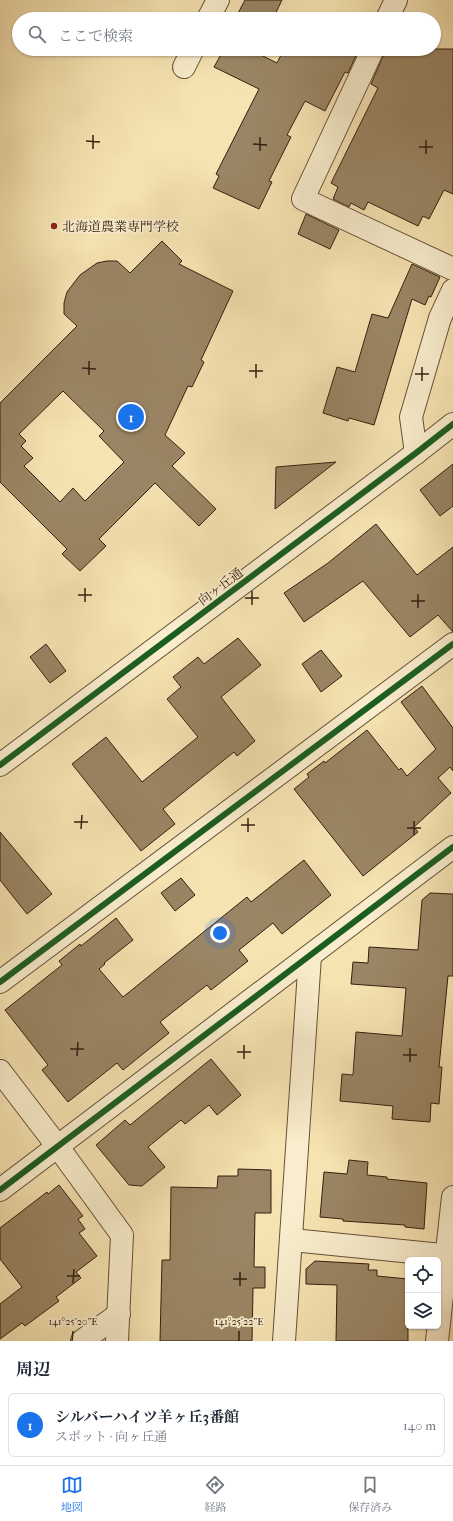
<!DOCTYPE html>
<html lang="ja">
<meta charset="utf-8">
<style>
body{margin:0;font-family:"IM FELL French Canon","Noto Serif JP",serif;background:#f6f6f7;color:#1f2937}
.controls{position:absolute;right:12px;bottom:12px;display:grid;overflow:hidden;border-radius:6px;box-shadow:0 1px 3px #0004}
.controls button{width:36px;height:36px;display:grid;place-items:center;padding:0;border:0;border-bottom:1px solid #e0e1e3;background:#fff;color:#1f2937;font:20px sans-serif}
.you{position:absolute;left:220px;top:933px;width:14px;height:14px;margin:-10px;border:3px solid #fff;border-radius:50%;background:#1a73e8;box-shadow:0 0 0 6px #1a73e833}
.badge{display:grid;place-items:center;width:26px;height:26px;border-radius:50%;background:#1a73e8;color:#fff;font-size:13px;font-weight:700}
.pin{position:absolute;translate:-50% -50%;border:2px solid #fff;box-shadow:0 1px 4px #0006}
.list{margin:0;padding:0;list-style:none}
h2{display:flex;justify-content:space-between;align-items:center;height:52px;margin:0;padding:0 16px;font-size:17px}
h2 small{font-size:13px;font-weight:400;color:#747a83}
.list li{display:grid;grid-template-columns:26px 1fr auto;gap:12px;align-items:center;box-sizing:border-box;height:64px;margin:0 8px 8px;padding:0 8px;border:1px solid #e0e1e3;border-radius:6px}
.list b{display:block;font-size:15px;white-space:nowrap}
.list p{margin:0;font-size:13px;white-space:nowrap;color:#747a83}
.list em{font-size:13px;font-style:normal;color:#747a83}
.icon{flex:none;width:22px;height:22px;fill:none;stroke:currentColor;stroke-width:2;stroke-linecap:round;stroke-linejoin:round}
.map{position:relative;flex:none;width:453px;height:1341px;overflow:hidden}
.search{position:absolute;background:#fff;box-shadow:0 1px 3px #0004;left:12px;right:12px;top:12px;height:44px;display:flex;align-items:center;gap:10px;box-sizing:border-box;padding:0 14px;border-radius:22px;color:#747a83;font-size:15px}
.sheet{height:124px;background:#fff}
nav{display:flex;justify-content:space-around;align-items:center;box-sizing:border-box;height:56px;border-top:1px solid #e0e1e3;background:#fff;font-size:11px;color:#747a83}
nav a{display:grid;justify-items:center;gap:2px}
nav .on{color:#1a73e8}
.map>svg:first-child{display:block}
.building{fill:#9a8564;stroke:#361f10;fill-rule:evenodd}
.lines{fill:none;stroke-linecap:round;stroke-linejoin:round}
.minor-casing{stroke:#665038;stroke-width:24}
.minor{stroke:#f9edcd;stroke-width:22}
.cycleway-casing{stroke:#f9edcd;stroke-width:8}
.cycleway{stroke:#1b5e20;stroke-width:6}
.ticks{fill:none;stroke:#361f10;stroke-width:1.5}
.poi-dot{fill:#8f2418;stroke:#f9edcd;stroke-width:1.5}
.labels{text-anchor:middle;stroke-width:3.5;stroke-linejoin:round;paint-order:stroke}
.poi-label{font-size:13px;fill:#361f10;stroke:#f9edcd;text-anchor:start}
.street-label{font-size:13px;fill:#361f10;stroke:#f9edcd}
.ticks-label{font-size:10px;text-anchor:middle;fill:#361f10;stroke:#f9edcd;stroke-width:3.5;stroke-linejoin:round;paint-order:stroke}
</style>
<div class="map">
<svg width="453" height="1341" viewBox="0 0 453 1341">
<rect width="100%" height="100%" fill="#f6e3b2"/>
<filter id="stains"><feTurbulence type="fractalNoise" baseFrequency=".005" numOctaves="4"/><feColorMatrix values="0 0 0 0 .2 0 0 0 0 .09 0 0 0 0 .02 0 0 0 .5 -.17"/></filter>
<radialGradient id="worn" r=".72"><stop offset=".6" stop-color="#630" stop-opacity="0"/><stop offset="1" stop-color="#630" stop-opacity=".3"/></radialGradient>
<g class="building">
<path d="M245 0H282L273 19H235Z"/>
<path d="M224 49H249L277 63 284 49H359L348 73 345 72 325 111 305 101 287 135 291 137 269 181 272 182 259 209 213 188 219 176 216 174 259 89 214 67Z"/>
<path d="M385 49H453V194L444 190 429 219 423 216 418 226 368 202 364 210 351 203 349 207 333 199 338 187 331 183 378 88 371 84 384 54Z"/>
<path d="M306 214 339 230 330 249 298 234Z"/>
<path d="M162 241 182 261 179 264 233 291 201 360 204 362 192 387 188 386 165 435 185 453 172 466 216 509 199 526 155 483 99 539 106 546 80 571 62 554 67 549 0 482V403L77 326 64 314V303L67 292 80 275 97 263 107 261H117L130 273ZM63 391 104 431 99 436 124 462 85 501 73 488 60 502 24 466 33 458 21 446 26 441 19 434Z"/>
<path d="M412 264 440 277 431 297 429 296 425 305 412 299 374 425 349 418 348 421 323 413 337 367 355 372 372 314 388 318Z"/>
<path d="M336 462 275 509 276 467Z"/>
<path d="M453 464V506L440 516 420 490Z"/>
<path d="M376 524 417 575 453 547V632L438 615 410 637 363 581 304 622 284 593 328 563Z"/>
<path d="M238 638 261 665 221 697 255 741 237 756 234 752 163 809 175 824 141 851 72 764 106 737 142 782 198 737 167 699 181 687 173 677 198 657 204 664Z"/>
<path d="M46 644 66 671 50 683 30 657Z"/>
<path d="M321 650 342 676 321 692 302 664Z"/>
<path d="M422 686 453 728V771L450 767 438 778 451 793 414 827 418 832 363 876 294 789 309 777 307 774 324 761 325 763 367 730 399 770 401 768 407 776 436 749 401 702Z"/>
<path d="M0 832 52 894 27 914 0 880Z"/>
<path d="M304 860 331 895 282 934 273 923 239 950 248 961 211 990 207 985 160 1022 169 1033 123 1070 117 1063 68 1102 42 1070 48 1065 5 1010 62 965 59 961 80 944 81 946 116 918 133 940 104 963 105 964 99 969 123 997 247 897 251 902Z"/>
<path d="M181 878 195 895 175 911 161 893Z"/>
<path d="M430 893 453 894V976H448L439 1067H442L439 1104 431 1103 430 1122 392 1119 393 1106 340 1101 342 1074 353 1075 356 1032 402 1036 406 988 351 984 353 962 368 963 369 947 418 950 422 900Z"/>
<path d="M211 1059 241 1095 217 1115 209 1105 185 1124 181 1120 148 1147 165 1167 142 1186 129 1185 96 1145 125 1120 130 1125Z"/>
<path d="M349 1160 368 1162 367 1175 387 1177V1179L427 1183 424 1229 405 1227V1225L343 1221V1219L320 1217 324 1172 347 1174Z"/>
<path d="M238 1169 271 1170V1213H255L254 1267H265V1288H253L252 1341H160L162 1260H170L171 1187 217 1188 218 1176H238Z"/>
<path d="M59 1185 83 1216 78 1219 85 1229 79 1233 97 1256 76 1272 81 1278 56 1297 59 1301 25 1326 22 1323 0 1339V1304L22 1287 0 1259V1228L47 1192 48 1194Z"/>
<path d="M315 1261 369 1264 368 1270H377V1276L408 1279V1341H336L337 1285 306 1284V1269Z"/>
</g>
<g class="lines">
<defs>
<g id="minor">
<path d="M208 19 218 0"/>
<path d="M387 19 396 0"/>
<path d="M373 49 303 199 453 269"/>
<path d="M184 67 193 49"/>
<path d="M416 453 411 417 440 318 453 290"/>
<path d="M0 765 416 453 453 424"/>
<path d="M0 982 453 644"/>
<path d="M0 1071 58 1147 122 1235 117 1341"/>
<path d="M0 1190 453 847"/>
<path d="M292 1240 453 1256"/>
<path d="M82 1341 119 1314"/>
<path d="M284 1341 310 956"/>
<path d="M437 1341 453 1197"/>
</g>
</defs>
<use href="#minor" class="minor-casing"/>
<use href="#minor" class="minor"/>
<defs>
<g id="cycleway">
<path d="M0 765 416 453 453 424"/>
<path d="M0 982 453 644"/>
<path d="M0 1190 453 847"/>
</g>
</defs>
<use href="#cycleway" class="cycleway-casing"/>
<use href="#cycleway" class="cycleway"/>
</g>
<path class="ticks" d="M86 141 100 142M253 144 267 145M419 147H433M93 149V135M260 151V137M426 154V140M82 368 96 369M249 371H263M415 374H429M89 375V361M256 378V364M422 381V367M78 595H92M245 598H259M411 601H425M85 602V588M252 605V591M418 608V594M74 822H88M241 825H255M407 828H421M81 829 82 815M248 832V818M414 835V821M70 1049H84M237 1052H251M403 1055H417M77 1056 78 1042M244 1059V1045M410 1062V1048M67 1276H80M233 1279H247M73 1283 74 1269M240 1286V1272M72 1341 73 1331M239 1341V1331"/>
<circle class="poi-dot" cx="54" cy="226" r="4"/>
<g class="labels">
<g class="poi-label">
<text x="62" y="231">北海道農業専門学校</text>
</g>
<g class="street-label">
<text transform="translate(220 586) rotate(-37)" y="5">向ヶ丘通</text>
</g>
</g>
<g class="ticks-label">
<text x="73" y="1325">141°25'20"E</text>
<text x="239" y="1325">141°25'22"E</text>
</g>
<rect width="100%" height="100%" filter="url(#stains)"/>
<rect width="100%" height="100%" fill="url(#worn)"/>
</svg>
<div class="controls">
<button><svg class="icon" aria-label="locate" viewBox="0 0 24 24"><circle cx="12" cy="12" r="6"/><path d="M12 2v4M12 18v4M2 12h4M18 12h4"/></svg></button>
<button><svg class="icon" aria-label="layers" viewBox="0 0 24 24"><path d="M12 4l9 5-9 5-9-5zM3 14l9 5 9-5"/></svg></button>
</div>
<div class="you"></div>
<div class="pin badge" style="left:131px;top:417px">1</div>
<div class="search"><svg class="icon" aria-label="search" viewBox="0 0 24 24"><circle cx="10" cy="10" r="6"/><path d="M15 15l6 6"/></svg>ここで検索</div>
</div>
<section class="sheet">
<h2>周辺<small></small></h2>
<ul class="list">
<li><span class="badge">1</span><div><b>シルバーハイツ羊ヶ丘3番館</b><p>スポット · 向ヶ丘通</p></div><em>140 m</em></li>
</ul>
</section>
<nav>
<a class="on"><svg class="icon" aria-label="map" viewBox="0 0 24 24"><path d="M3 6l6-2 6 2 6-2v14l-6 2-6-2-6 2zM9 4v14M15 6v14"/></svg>地図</a>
<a><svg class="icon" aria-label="directions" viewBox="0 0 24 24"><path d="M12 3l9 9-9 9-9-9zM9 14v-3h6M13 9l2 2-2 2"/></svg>経路</a>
<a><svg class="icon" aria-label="saved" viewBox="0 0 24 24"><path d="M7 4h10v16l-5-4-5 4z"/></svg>保存済み</a>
</nav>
